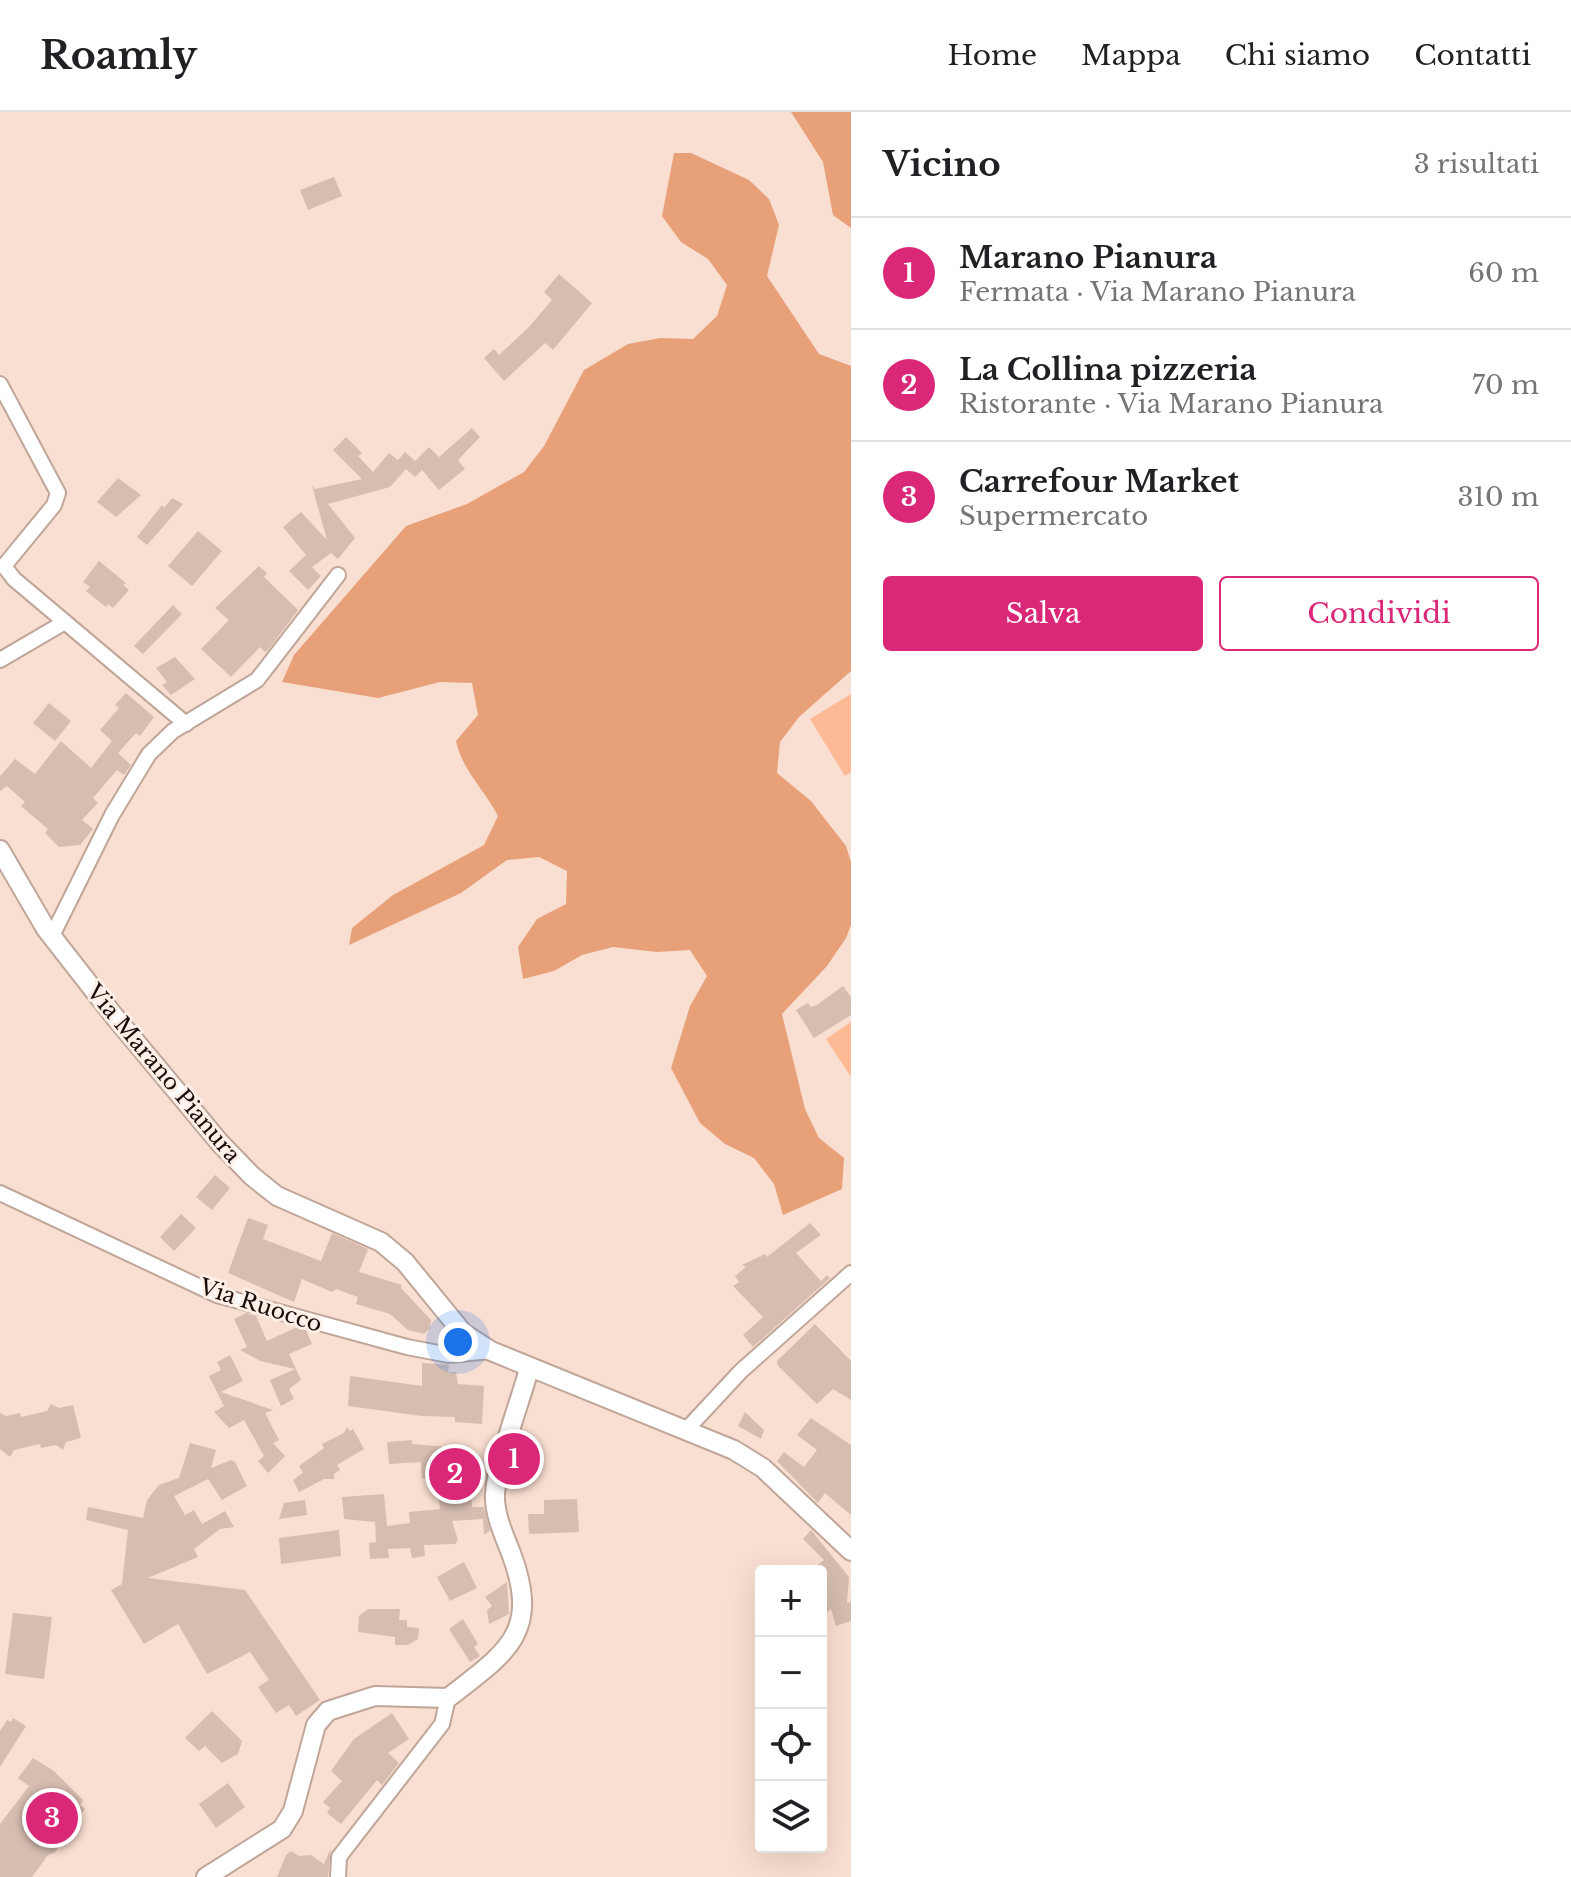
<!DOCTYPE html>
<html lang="it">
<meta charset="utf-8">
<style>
body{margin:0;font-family:"Libre Baskerville",serif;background:#f2f2f2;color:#202124}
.controls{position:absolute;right:24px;bottom:24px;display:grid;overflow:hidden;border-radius:8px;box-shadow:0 8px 32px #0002}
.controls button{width:72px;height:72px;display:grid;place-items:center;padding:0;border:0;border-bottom:2px solid #e0e0e0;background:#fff;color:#202124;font:40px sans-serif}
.you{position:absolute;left:458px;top:1230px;width:28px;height:28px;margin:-20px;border:6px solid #fff;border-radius:50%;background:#1a73e8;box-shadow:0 0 0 12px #1a73e833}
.badge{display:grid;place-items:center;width:52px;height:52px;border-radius:50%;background:#db2777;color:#fff;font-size:26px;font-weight:700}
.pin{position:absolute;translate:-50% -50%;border:4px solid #fff;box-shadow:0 2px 8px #0006}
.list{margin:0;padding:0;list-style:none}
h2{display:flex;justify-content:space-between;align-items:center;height:104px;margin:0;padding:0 32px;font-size:34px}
h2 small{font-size:26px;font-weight:400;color:#757577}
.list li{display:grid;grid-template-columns:52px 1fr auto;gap:24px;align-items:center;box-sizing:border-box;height:112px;padding:0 32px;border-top:2px solid #e0e0e0}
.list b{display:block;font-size:30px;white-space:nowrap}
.list p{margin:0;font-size:26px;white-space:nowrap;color:#757577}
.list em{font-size:26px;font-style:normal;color:#757577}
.actions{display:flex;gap:16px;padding:24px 32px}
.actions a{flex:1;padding:18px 0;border:2px solid #db2777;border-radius:8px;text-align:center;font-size:28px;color:#db2777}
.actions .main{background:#db2777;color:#fff}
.icon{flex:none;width:44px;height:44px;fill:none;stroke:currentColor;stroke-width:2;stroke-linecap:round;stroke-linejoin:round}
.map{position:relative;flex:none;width:851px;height:1765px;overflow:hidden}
header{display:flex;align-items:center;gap:48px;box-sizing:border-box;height:112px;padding:0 40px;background:#fff;border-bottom:2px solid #e0e0e0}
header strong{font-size:38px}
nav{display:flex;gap:44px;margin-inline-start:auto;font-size:28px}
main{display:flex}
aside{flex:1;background:#fff}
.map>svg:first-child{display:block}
.green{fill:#feba95}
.forest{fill:#e8a079}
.building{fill:#d6bdb0}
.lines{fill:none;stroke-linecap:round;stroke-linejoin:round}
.minor-casing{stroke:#bfa699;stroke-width:18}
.tertiary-casing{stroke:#bfa699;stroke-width:22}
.minor{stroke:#fff;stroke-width:14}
.tertiary{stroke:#fff;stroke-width:18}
.labels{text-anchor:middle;stroke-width:6;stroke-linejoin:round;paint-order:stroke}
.street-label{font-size:22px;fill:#170e0a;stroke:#feefe6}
</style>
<header>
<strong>Roamly</strong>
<nav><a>Home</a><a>Mappa</a><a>Chi siamo</a><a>Contatti</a></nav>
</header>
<main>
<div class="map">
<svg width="851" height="1765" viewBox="0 0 851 1765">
<rect width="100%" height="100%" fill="#f9dfd1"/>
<g class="green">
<path d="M851 582V660L845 664 810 607Z"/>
<path d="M851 910V965L826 927Z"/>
</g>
<g class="forest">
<path d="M791 0H851V116L833 103 823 50Z"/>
<path d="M674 41H691L749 68 769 87 779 113 767 164 819 242 851 254V559L799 605 780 630 777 661 811 689 846 734 851 750V813L846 826 827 854 782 902 805 997 819 1026 844 1046 842 1077 783 1103 774 1072 754 1046 725 1032 700 1011 671 956 690 894 707 864 690 838 657 840 613 835 582 843 554 859 523 867 518 835 537 807 566 792 567 759 539 745 507 748 461 781 349 833 352 816 393 783 484 733 498 704C484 677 462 658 456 629L478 603 472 571 440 570 378 586 282 570 294 543 406 414 467 392 524 360 544 334 584 258 628 232 660 226 693 227 717 204 727 173 708 147 681 130 662 104Z"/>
</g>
<g class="building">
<path d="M334 65 342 84 308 98 300 78Z"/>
<path d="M559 162 592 191 553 238 545 231 504 269 484 246 494 237 499 243 528 216 552 188 544 180Z"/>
<path d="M472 316 480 325 458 348 465 357 439 378 422 358 415 365 406 357 390 375 328 392 355 426 338 447 331 441 312 455 321 464 308 478 289 459 306 443 283 415 301 400 327 428 312 374 315 377 362 367 333 338 346 325 362 341 358 344 373 360 389 341 398 348 405 340 415 349 429 335 439 345Z"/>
<path d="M118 366 141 383 116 405 97 390Z"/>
<path d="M172 386 183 392 147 433 137 425 162 393 164 396Z"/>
<path d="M198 419 222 439 192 474 168 454Z"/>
<path d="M99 449 126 471 123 473 129 478 113 496 108 492 106 495 86 479 90 475 83 470Z"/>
<path d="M259 454 267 461 264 465 298 498 268 538 265 540 260 535 231 565 201 537 229 508 215 496Z"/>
<path d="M173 493 182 502 143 542 134 534Z"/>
<path d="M175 545 195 567 171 583 162 573 167 570 156 556Z"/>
<path d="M126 581 154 605 140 624 136 621 118 641 131 653 124 663 117 658 93 686 98 691 82 708 93 717 80 733 59 735 45 721 48 717 21 694 25 690 7 674 0 679V664L15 647 35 662 61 629 91 656 112 629 100 618 119 596 115 593Z"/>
<path d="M49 591 71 609 55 629 33 611Z"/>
<path d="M843 874 851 885V903L814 926 796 898 808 891 811 895 817 893Z"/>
<path d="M215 1063 230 1076 212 1098 196 1085Z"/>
<path d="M181 1102 196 1116 174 1139 160 1125Z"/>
<path d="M248 1106 268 1113 263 1127 321 1149 332 1121 368 1137 359 1160 402 1173 401 1176 431 1208 430 1216 424 1222 408 1218 390 1202 356 1192 358 1185 336 1177 332 1180 302 1167 294 1190 228 1161Z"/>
<path d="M810 1111 821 1123 796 1141 821 1169 827 1163 830 1166 753 1235 743 1223 763 1205 733 1174 739 1170 735 1164 746 1155 742 1153 765 1142 767 1145Z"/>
<path d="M246 1201 256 1204 267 1229 297 1215 306 1218 312 1232 289 1242 301 1268 289 1277 294 1287 281 1294 270 1268 295 1257 260 1249 240 1238 247 1235 234 1207Z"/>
<path d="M815 1212 851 1249V1288L833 1277 817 1292 778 1254 777 1249Z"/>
<path d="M230 1243 243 1269 221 1280 273 1298 265 1301 279 1328 273 1331 285 1344 268 1361 258 1349 264 1344 244 1308 229 1316 214 1300 224 1294 209 1264 221 1258 217 1250Z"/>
<path d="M422 1251 449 1253 448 1260H456L458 1272 484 1274 482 1312 455 1310V1305L422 1304 348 1294 350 1264 422 1274Z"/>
<path d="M51 1292 59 1296 73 1293 81 1326 66 1330 63 1338 56 1333 41 1336 40 1332 14 1338 10 1345 0 1337V1301L6 1304 20 1301 21 1305 47 1299Z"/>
<path d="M745 1300 764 1318 761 1327 738 1314Z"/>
<path d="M811 1306 851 1333V1403L825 1381 818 1391 777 1349 784 1340 804 1355 817 1338 797 1323Z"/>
<path d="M347 1315 350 1319 353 1317 364 1337 337 1353 340 1358 334 1362V1367H324L299 1380 293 1368 303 1361 299 1354 324 1336 322 1332 344 1321Z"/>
<path d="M412 1328V1332L458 1336 459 1345 468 1344 472 1395H484L490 1419 484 1423 483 1407 452 1409 458 1428 455 1432 424 1433 425 1444 412 1446 410 1436 388 1437 389 1446 370 1447 369 1431 376 1430 375 1410 344 1407 342 1385 384 1382 387 1414 410 1411 409 1400 440 1397 437 1369 422 1366 421 1350 389 1352 387 1330Z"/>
<path d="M190 1331 216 1338 211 1356 231 1348 235 1350 247 1374 222 1388 208 1367 174 1384 185 1403 194 1398 202 1412 225 1399 234 1415 220 1417 194 1437 198 1445 148 1466 245 1478 320 1588 296 1604 289 1593 276 1601 258 1575 269 1568 250 1540 207 1562 178 1512 144 1532 111 1478 122 1472 128 1418 86 1408 88 1395 143 1406 147 1388 159 1373 179 1366Z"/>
<path d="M577 1387 579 1420 529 1422 528 1402H544V1388Z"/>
<path d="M305 1388 307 1403 279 1407 284 1391Z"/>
<path d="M339 1418 341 1444 281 1452 279 1426Z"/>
<path d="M811 1418 849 1465 847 1491 851 1490V1509L836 1514 831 1497 821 1505V1459H810L824 1448 803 1427Z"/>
<path d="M464 1450 477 1476 450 1489 437 1465Z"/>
<path d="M507 1470 509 1502 489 1512 487 1498 492 1494 485 1485Z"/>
<path d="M368 1497H400L399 1508H407V1515L419 1516 418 1527 408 1533H395V1525L358 1520 359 1504Z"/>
<path d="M13 1501 52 1505 44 1567 5 1562Z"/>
<path d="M463 1507 478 1532 474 1535 480 1544 470 1550 449 1517Z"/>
<path d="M212 1599 242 1629 238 1642 222 1651 205 1634 199 1639 185 1626Z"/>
<path d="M392 1601 409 1627 388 1641 399 1651 382 1673 377 1668 341 1712 327 1701 330 1696 323 1690 342 1669 331 1659 354 1627Z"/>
<path d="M13 1606 26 1614 0 1655V1619L7 1608 11 1610Z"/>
<path d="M33 1646 54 1659 83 1688 80 1693 85 1697 55 1740 48 1743 32 1765H0V1712L29 1674 18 1666Z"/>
<path d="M228 1671 245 1695 216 1716 199 1692Z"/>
<path d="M331 1736 328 1765H277L286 1743 291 1739 299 1744 311 1743 324 1752Z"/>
</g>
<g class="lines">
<defs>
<g id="minor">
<path d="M0 272 58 381 54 393 4 454 14 467 186 612"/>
<path d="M0 548 65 510"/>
<path d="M52 824 112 703 149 642 173 619 257 568 338 463"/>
<path d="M0 1081 217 1183 407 1235 449 1243 491 1239"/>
<path d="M687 1317 741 1259 851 1161"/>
<path d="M338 1765 339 1745 442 1612 448 1586"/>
</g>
<g id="tertiary">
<path d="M0 738 46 817 114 904 220 1031 252 1064 277 1084 381 1130 405 1150 463 1221 491 1239 734 1338 763 1356 851 1439"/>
<path d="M206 1765 282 1717 293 1699 316 1613 328 1599 375 1584 448 1586C507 1540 541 1521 511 1441 504 1423 494 1402 495 1382 497 1350 520 1290 529 1257"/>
</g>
</defs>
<use href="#minor" class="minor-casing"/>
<use href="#tertiary" class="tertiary-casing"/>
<use href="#minor" class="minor"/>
<use href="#tertiary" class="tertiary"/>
</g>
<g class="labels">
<g class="street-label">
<text transform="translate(164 961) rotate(50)" y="8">Via Marano Pianura</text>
<text transform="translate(261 1193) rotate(18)" y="8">Via Ruocco</text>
</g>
</g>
</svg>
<div class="controls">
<button>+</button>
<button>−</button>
<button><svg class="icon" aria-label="locate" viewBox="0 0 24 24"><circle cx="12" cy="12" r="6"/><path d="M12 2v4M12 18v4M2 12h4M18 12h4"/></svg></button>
<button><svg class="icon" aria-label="layers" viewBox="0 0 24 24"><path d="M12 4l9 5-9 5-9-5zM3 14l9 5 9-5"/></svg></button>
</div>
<div class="you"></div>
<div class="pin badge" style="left:514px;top:1347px">1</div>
<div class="pin badge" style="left:455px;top:1362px">2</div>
<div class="pin badge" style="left:52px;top:1706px">3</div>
</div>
<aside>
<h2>Vicino<small>3 risultati</small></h2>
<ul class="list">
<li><span class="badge">1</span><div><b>Marano Pianura</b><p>Fermata · Via Marano Pianura</p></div><em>60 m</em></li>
<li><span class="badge">2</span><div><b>La Collina pizzeria</b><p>Ristorante · Via Marano Pianura</p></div><em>70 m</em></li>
<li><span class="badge">3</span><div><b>Carrefour Market</b><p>Supermercato</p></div><em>310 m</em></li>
</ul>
<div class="actions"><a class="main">Salva</a><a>Condividi</a></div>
</aside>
</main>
